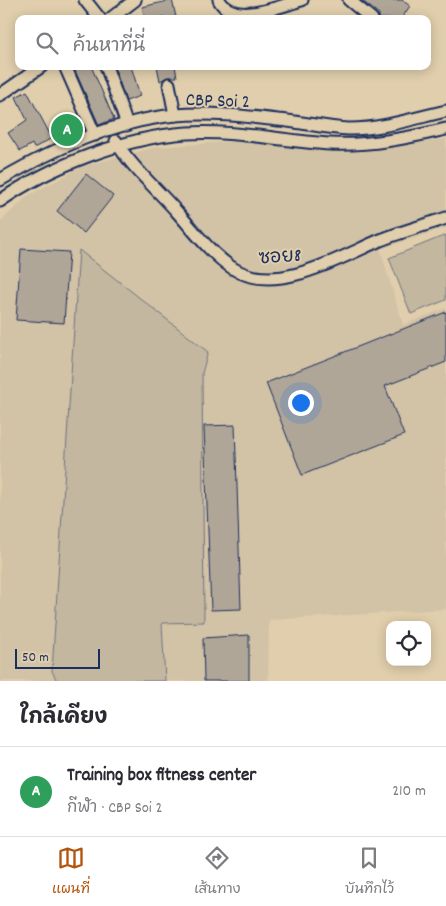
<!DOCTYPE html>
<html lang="th">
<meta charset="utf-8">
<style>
body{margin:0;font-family:Dekko,"Playpen Sans Thai",sans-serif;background:#f2f2f3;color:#2b2b33}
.controls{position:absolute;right:15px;bottom:15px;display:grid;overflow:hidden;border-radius:10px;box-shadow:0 2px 12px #0003}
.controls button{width:45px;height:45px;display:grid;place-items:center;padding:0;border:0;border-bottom:1px solid #e1e1e2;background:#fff;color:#2b2b33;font:25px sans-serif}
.scale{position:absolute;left:15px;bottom:12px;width:85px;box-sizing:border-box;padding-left:5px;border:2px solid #1b2f5e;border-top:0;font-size:14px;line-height:18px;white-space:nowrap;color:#1b2f5e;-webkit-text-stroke:4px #e0ceac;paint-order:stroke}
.you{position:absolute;left:300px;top:402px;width:18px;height:18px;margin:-12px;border:4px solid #fff;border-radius:50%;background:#1a73e8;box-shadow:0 0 0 8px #1a73e833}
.badge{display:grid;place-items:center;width:32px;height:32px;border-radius:50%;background:#b45309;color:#fff;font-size:16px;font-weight:700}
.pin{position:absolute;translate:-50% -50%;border:2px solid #fff;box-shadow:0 1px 5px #0006}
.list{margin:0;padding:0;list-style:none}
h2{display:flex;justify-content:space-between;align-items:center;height:65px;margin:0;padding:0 20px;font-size:21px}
h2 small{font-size:16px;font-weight:400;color:#7c7c81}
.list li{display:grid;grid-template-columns:32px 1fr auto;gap:15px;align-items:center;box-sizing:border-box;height:90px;padding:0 20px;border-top:1px solid #e1e1e2}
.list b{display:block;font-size:19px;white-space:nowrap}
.list p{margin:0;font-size:16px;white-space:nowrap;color:#7c7c81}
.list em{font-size:16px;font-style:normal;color:#7c7c81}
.icon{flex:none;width:28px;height:28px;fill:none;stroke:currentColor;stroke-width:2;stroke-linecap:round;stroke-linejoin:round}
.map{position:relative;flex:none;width:446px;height:681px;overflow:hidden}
.search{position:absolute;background:#fff;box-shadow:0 2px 12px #0003;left:15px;right:15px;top:15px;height:55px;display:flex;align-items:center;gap:12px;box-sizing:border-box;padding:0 18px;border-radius:10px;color:#7c7c81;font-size:19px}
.sheet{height:155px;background:#fff}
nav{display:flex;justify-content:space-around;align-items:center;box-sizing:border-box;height:70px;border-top:1px solid #e1e1e2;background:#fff;font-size:14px;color:#7c7c81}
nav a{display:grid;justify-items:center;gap:2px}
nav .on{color:#b45309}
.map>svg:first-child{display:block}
.built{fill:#d2c2a6}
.green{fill:#c3b7a0;stroke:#6f737f}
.building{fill:#b0a698;stroke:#1b2f5e}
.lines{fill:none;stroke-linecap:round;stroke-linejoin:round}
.street-casing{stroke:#1b2f5e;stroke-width:15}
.street{stroke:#e0ceac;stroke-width:11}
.labels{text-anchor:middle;stroke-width:4;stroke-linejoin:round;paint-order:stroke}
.street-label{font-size:19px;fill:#1b2f5e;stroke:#e0ceac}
</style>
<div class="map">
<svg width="446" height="681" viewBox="0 0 446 681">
<rect width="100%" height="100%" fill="#e0ceac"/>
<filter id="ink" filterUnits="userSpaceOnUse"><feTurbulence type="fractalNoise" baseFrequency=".02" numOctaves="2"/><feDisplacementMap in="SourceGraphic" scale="10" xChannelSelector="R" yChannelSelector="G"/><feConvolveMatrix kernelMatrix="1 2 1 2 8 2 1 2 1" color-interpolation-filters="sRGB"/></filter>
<g filter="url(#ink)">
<path class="built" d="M446 139V228L380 249 403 325 446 308V609L269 620 268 681H165L162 623 204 622 202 373 208 352 52 670 57 681H0V222L28 196 84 166 156 147 241 141 361 151Z"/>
<g class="green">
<path d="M446 235V300L411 314 389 258Z"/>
<path d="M79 250 208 352 202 373 204 622 162 623 165 681H57L52 671Z"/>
</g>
<g class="building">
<path d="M172 0 176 17 145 19 142 7Z"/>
<path d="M361 0H402L410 6 401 19H379V14Z"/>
<path d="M73 66H91L114 119 99 125Z"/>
<path d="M114 66H131L140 96 126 101Z"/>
<path d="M157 66H175L177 77H167L160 81Z"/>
<path d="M27 91 52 138 34 148 32 144 20 151 8 133 27 120 16 97Z"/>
<path d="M86 174 113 196 84 233 57 211Z"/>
<path d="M21 249 69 252 64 323 16 320Z"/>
<path d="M446 312V362L385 386 404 435 302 475 266 383Z"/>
<path d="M235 425 241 609 211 610 204 426Z"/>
<path d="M249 635V681H204L203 638Z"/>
</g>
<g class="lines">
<defs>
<g id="street">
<path d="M85 0 100 19"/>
<path d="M219 0C234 27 279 6 302 0"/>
<path d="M349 0 372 19"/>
<path d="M110 19 135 0"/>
<path d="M65 66 95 135"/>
<path d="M106 66 127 125"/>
<path d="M169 84 175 115"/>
<path d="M0 95 42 66"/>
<path d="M116 141C128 164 160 192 178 213 195 232 212 255 234 269 276 295 339 258 378 241 400 232 423 226 446 218"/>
<path d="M0 180C54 149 113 121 176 115 209 112 245 116 278 120 302 122 325 128 349 129 382 129 415 118 446 111"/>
<path d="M0 201C50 166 126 137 187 133 233 130 284 141 330 144 369 146 408 138 446 129"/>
</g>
</defs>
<use href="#street" class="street-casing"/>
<use href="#street" class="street"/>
</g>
</g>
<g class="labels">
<g class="street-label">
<text transform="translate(218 99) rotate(2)" y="7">CBP Soi 2</text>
<text transform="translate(280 255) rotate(-4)" y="7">ซอย8</text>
</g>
</g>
</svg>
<div class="controls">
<button><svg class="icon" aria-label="locate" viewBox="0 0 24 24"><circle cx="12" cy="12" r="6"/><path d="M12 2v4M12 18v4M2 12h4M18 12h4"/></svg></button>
</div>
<div class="scale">50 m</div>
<div class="you"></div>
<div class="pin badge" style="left:67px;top:130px;background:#2e9e5b">A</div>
<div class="search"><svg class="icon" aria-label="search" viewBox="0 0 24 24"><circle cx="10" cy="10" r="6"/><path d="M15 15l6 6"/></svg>ค้นหาที่นี่</div>
</div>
<section class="sheet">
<h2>ใกล้เคียง<small></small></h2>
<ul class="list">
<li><span class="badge" style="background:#2e9e5b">A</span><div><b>Training box fitness center</b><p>กีฬา · CBP Soi 2</p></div><em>210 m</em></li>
</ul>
</section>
<nav>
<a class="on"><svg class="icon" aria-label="map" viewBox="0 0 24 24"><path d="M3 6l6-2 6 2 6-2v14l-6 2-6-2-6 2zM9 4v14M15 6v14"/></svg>แผนที่</a>
<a><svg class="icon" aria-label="directions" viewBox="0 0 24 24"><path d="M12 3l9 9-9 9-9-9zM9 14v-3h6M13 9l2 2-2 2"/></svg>เส้นทาง</a>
<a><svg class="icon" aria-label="saved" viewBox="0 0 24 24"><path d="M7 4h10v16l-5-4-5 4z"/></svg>บันทึกไว้</a>
</nav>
